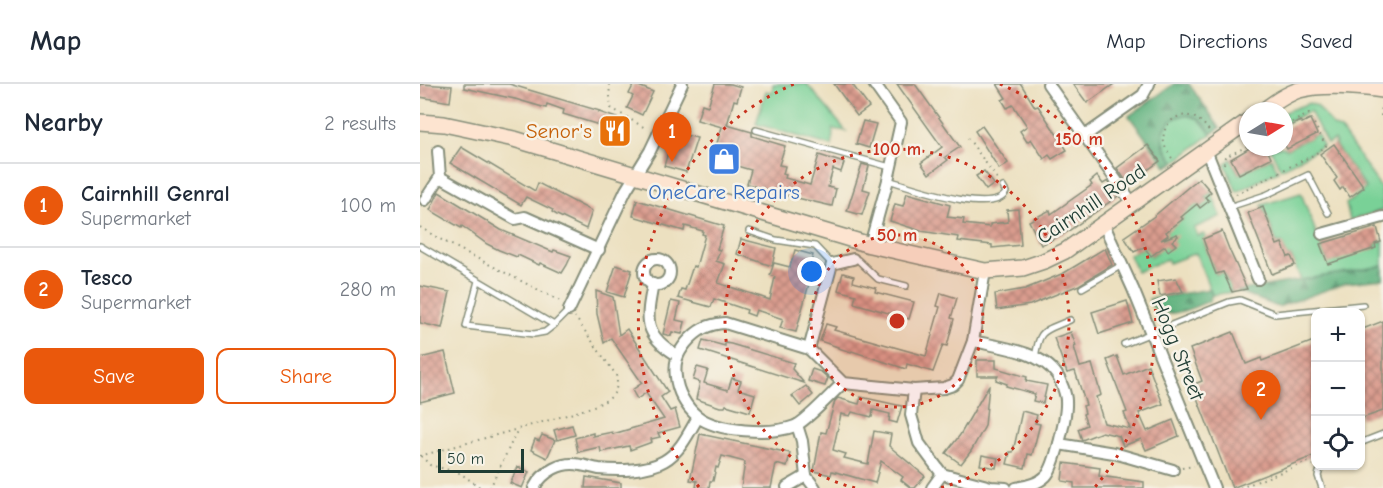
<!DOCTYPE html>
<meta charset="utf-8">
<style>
body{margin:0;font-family:"Comic Neue",sans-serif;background:#f6f6f7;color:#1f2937}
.controls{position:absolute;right:18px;bottom:18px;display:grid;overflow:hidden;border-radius:12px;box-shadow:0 2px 4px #0004}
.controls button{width:54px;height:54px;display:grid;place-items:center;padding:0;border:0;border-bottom:2px solid #e0e1e3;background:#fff;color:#1f2937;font:30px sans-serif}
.compass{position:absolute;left:819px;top:18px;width:54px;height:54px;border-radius:50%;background:#fff;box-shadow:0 2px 4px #0004;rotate:79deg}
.scale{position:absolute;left:18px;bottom:15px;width:86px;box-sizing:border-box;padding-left:6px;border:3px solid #1f3d34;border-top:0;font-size:16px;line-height:21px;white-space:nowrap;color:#1f3d34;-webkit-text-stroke:4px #f7f3e8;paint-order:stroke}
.you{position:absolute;left:392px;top:188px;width:21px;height:21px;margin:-15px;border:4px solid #fff;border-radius:50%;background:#1a73e8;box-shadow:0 0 0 9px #1a73e833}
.badge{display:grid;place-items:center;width:39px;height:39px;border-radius:50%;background:#ea580c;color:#fff;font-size:20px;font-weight:700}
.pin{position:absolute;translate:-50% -50px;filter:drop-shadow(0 2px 3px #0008)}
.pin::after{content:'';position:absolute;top:32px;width:21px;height:18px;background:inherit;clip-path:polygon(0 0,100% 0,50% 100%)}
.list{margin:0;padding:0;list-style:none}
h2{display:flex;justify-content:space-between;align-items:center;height:78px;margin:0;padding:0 24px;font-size:26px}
h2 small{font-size:20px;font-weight:400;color:#747a83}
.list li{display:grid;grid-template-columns:39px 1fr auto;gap:18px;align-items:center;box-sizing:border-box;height:84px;padding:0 24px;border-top:2px solid #e0e1e3}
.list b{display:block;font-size:22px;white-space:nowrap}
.list p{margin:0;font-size:20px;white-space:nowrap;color:#747a83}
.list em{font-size:20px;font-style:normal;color:#747a83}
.actions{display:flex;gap:12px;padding:18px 24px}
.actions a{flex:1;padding:14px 0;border:2px solid #ea580c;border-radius:12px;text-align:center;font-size:21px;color:#ea580c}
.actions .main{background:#ea580c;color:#fff}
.icon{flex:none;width:33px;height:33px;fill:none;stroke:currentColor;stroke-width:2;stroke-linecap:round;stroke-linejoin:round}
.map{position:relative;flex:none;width:963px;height:404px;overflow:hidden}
header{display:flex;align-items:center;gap:36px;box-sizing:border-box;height:84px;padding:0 30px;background:#fff;border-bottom:2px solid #e0e1e3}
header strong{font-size:28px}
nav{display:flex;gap:33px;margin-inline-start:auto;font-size:21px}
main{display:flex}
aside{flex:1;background:#fff}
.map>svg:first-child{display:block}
.green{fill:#79d197;stroke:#4c8766;stroke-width:1.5}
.forest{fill:url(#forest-firs);stroke:#40785a;stroke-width:1.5}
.building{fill:url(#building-cross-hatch)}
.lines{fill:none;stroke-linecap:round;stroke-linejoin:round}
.service-casing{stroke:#868e7a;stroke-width:8}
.minor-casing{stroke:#868e7a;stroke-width:14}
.secondary-casing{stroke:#868e7a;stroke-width:18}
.path{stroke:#868e7a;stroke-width:2;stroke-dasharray:1.5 4.5;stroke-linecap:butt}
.service{stroke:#fff;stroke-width:5}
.minor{stroke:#fff;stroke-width:10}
.secondary{stroke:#fde4d0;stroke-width:15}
.ring{fill:none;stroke:#c8321e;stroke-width:3;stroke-dasharray:3 6}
.labels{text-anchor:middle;stroke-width:5;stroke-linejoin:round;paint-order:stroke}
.food-label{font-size:21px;fill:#c56008;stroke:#f7f3e8;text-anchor:end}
.shop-label{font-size:21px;fill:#366cbe;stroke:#f7f3e8}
.street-label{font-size:21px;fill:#1f3d34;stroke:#f7f3e8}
.centre{fill:#c8321e;stroke:#f7f3e8;stroke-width:3}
.ring-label{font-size:18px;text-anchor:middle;font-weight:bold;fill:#c8321e;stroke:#f7f3e8;stroke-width:5;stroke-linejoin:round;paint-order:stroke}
</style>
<header>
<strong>Map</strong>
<nav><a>Map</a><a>Directions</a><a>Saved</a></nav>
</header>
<main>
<aside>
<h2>Nearby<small>2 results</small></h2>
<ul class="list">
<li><span class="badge">1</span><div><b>Cairnhill Genral</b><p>Supermarket</p></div><em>100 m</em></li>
<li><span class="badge">2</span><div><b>Tesco</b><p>Supermarket</p></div><em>280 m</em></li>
</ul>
<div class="actions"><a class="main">Save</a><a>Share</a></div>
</aside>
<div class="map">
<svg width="963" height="404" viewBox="0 0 963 404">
<defs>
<pattern id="forest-firs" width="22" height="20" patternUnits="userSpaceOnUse" patternTransform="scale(1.5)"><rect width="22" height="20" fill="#62b380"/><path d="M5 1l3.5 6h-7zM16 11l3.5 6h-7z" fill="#50936a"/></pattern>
<pattern id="building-cross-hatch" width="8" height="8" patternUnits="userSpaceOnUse" patternTransform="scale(1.5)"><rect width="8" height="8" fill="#da9c8e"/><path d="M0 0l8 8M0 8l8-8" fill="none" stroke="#b08075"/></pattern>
</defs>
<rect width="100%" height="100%" fill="#f7f3e8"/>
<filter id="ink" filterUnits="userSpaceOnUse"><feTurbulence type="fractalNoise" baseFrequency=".0167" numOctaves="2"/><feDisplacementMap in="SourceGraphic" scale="12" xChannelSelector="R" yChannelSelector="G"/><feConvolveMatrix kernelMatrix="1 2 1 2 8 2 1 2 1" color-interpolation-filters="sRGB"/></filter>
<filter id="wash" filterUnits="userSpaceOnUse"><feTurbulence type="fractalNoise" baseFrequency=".008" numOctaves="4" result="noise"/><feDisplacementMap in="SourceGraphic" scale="24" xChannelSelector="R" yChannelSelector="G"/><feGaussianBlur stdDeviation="1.35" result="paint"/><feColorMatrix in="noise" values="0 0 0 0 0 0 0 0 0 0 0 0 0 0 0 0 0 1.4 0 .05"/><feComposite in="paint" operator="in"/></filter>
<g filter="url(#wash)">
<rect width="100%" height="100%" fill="#ece0c0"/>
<g class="green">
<path d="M353 0H387L426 47 413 45 412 62 336 40 346 7 352 9Z"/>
<path d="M889 19 897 22 913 42 921 46 935 66 961 104 963 126 930 136 926 120 946 104 914 60 916 59 914 56 907 60 890 27 864 40V28Z"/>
<path d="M765 31 779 35 791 50 755 78C739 59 737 37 765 31Z"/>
<path d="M897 50 903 62 861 85 849 63H863L867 65Z"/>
<path d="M851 74 858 87 817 108 805 80 811 75 819 90Z"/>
<path d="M791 108 801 132 774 144 778 152 784 150 786 154 783 155 796 190 803 188 812 208 792 211 776 169 749 179 747 175 717 188 709 171 727 161 731 172 738 167 731 156 763 135 760 132 777 120 781 124 788 117 785 113Z"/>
<path d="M881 109 906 175 956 164 955 160 963 157V182L881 196 871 172H864L866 170 862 159H857L842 121Z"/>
</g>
<g class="forest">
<path d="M754 0H769L800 44 791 50C788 45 785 39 779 35 761 23 737 41 744 62 746 68 750 73 755 78L747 83 709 32Z"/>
<path d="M963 182V195L926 199 858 223 817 207Z"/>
<path d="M790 205 792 211 789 217C773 224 736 242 729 215Z"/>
</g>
<g id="blocks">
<g class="building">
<path d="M0 0 32 2 30 18 0 13Z"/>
<path d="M44 0H89L180 27 179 28 202 36 194 62 184 59 189 44 143 30 144 26 127 20 126 24 95 15 44 4Z"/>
<path d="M214 0 233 8 222 31 207 24 213 12 209 10Z"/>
<path d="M295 0H311L321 3 317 17 314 16 307 41 332 48V52L365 62 359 81 365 82 363 90 366 91 365 94 390 101 399 71 424 79 421 88 413 85 408 103 416 105 412 122 360 110 327 100 331 86 292 75 302 43 277 36 282 20 288 22Z"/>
<path d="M414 0H432L449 23 437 32Z"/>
<path d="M477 0H495L540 63 525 73 528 76 509 90 501 79 522 63Z"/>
<path d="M577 0H601L615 23 618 22 647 66 632 75 629 71 624 75 611 55 607 58 600 47 607 42 593 21 587 24 582 16 586 14Z"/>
<path d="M653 0H694L667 19Z"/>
<path d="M890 35 897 50 867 65 864 60V48L868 46 867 44 880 37 882 39Z"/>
<path d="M443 37 456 40 449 64 436 60Z"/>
<path d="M562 42 588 79 579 85 555 47Z"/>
<path d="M265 51 277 54 266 88 244 82 251 58 262 62Z"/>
<path d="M914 60 944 103 930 113 923 103 920 106 914 97 917 94 900 70Z"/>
<path d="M728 61 740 77 708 100 697 84Z"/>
<path d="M41 63 115 107 118 99 172 127 166 145 137 131 132 128 133 126 106 113 101 121 30 79Z"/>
<path d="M831 63H846L851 74 819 90 811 75Z"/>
<path d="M442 80 449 82 443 105 450 107 442 131 427 127Z"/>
<path d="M564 87 574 100 566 106 556 92Z"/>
<path d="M677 92 683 100 688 97 698 112 647 148 621 161 609 137 630 126 631 130 672 101 670 98Z"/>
<path d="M779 94 791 108 785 113 789 117 780 124 777 120 761 133 763 135 746 148 748 151 741 156 757 150 758 152 752 157 756 161 748 167 745 162 731 172 724 163 714 168 704 153 733 133Z"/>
<path d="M19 108 81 146 133 168 134 166 151 172 147 181 142 189 120 179 119 181 98 171 97 173 79 166 67 160 42 142 41 144 10 126Z"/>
<path d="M487 109 530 121 527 133 544 135 543 140 570 143V140L588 138 587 126 598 125 601 161 572 164V161L538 157 539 153 501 147 470 137 475 120 483 122Z"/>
<path d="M217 116 304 142 297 165 300 166 296 177 305 180 298 199 335 211 350 216 355 193 350 191 354 179 370 183 375 166 393 171 387 195 390 196 376 248 360 244 363 235 336 226 334 232 326 229 327 226 294 215 291 223 258 214 261 205 265 206 273 182 276 183 285 151 282 150 283 147 265 142 264 147 213 132Z"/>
<path d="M843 123 857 161 862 159 868 173 871 172 875 181 852 190 828 129Z"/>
<path d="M957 143 961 158 955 160 956 164 908 180 900 160Z"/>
<path d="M802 147 809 165 827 205 812 208 803 188 796 190 793 183 783 155Z"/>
<path d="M321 155 356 164 352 182 317 170Z"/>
<path d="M685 164 692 181 659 201 610 221 577 226 575 210 605 205 644 189Z"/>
<path d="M196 181 212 186 204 213 187 208Z"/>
<path d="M423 189 434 192 433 198 456 204 455 208 494 218 489 235 434 219 436 211 418 206Z"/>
<path d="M756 194 763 208 740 212 737 197Z"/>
<path d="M0 202 30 208 22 244 0 239Z"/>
<path d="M176 207 193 213 199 251 207 245 227 276 248 308 241 313 250 327 255 325 260 343 238 349 240 353 231 355 232 358 210 366 209 362 181 368 180 363 158 368 155 354 173 349V352L192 348 193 350 244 335 226 309 217 315 212 306 222 299 191 254 184 259 177 230Z"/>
<path d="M521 209 537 214 531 234 534 235 527 262 523 261 513 288 487 280 486 285 432 267 431 268 418 264V263L400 257 406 240 416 243 414 246 506 272 520 223 517 222Z"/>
<path d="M251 217 260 219 256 236 265 238 262 250 252 248 251 252 243 250Z"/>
<path d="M707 217 713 239 679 250 672 228Z"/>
<path d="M963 237V327L940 335V246Z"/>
<path d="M651 248 656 262 654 263 660 283 672 280 681 311 676 313 684 339 710 345 704 329 707 328 687 276 697 272 704 291 728 281 743 320 719 329 727 347 753 336 759 352 726 366 721 355 703 362 699 352 682 348 662 356 658 345 667 341 663 330 665 329 663 322 666 321 655 287 647 289 634 254Z"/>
<path d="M813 248 826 280 841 274 842 277 896 256V371L812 404 772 301 782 297 770 265Z"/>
<path d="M283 256 305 262V259L311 260 374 279 372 285 384 299 280 266Z"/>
<path d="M25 268 35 309 0 318V274Z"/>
<path d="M557 276H576V284L607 293 606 297 627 301 623 319 613 317 615 310 586 302 587 300 576 296 578 292H557Z"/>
<path d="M277 283 288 286 284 299 308 306 312 294 321 297 318 305 335 310 330 328 306 321 305 323H300L276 315 280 298 273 296Z"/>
<path d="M392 285 401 288 408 294 405 302 388 297Z"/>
<path d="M569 301 565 342 551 367 541 380 526 369 540 351Z"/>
<path d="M386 302 393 311 380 322 372 312Z"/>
<path d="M441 313 482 322 477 339 469 337 470 330 453 326 452 333 432 328 430 332 421 330 413 366 426 370 424 374 448 380 454 347 471 350 469 362 505 392 495 404H491L481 396 483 393 461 377 455 399 412 387 411 391 394 387 401 348 406 349 415 317 418 314 439 320Z"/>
<path d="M602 327 617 331 615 339 620 340 612 371 608 370 605 384 587 380 590 368H593Z"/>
<path d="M152 341 155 351 137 356 134 346Z"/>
<path d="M280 350 370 369 367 383 356 380 351 404H321L325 378 302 372 298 384 296 383 293 397H290L289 404H276L277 397 270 396Z"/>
<path d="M122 351 135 356 127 374 111 366 115 355 119 357Z"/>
<path d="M562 371 578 374 576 384 560 381Z"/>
<path d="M644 379 680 384 679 392 724 398V404H654V399L642 397Z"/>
<path d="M98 383 109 388 102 404 90 399Z"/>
<path d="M166 393 201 399V404H165Z"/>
</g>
</g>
</g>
<g filter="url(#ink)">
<use href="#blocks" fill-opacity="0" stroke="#868e7a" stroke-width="1.5"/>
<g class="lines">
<defs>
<g id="service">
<path d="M336 46 470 83"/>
<path d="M468 96C489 102 575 133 586 108L583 103"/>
<path d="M809 123 846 111 888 91 908 129"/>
<path d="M329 147 356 156 395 162 412 180"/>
<path d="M0 162 134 241 149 226"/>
<path d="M433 175 438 176 458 195 486 202"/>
<path d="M58 197 46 242 114 250 125 248 134 241"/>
<path d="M662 204 702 181"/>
<path d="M704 260 809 218 820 216 855 230 943 221"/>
<path d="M615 275C619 244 623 248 650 236"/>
<path d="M940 359 963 350"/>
<path d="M901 382 898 392 902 404"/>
</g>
<g id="minor">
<path d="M628 0 713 120"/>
<path d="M666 51 723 11 729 0"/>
<path d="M786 66 838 195"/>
<path d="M20 93 95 135 105 133 179 166"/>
<path d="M5 116 20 93 18 67"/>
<path d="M684 141 713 205 794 404"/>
<path d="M902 150 963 133"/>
<path d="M450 161 468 96 481 38 454 0"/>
<circle cx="237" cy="188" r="13"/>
<path d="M233 200C226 236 223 251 257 271"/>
<path d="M149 226 206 106 230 67 262 0"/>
<path d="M553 257C579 263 621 267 637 291 641 297 646 310 646 317 647 331 635 383 626 392 618 400 606 402 596 404"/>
<path d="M389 265 412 180 433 175"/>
<path d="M423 299C412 309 387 337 375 342 351 351 297 348 277 332 266 323 257 307 256 293 254 279 257 270 266 259 277 246 288 240 305 239L389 265 423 299 494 306 524 304 533 301 538 296 553 257 565 187"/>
<path d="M494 306 491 331 499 359 522 390 571 403 586 404"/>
<path d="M377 341 382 357 386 392 395 404"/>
<path d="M639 360 694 369 753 386"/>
<path d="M367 403 386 392"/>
<path d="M114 404C123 387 142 377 161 381 167 382 173 384 179 385 198 387 227 387 244 377 260 368 269 349 278 333"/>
<path d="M512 404 522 390"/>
</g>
<g id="secondary">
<path d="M843 27C854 19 866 10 879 6 902 0 940 3 963 6"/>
<path d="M0 38 24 40 94 55 450 161 565 187 603 184 624 177 645 167 828 37"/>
</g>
</defs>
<use href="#service" class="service-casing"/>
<use href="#minor" class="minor-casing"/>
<use href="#secondary" class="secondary-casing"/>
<g class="path">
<path d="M189 0 191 24 227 45"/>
<path d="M961 32 962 20"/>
<path d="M548 54 578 96"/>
<path d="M752 74C726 44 766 11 790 48"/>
<path d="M804 80 805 73 828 62"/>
<path d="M816 110 895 70 906 62 889 30 864 42"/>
<path d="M0 143 18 154 140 217"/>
<path d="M0 372 98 345"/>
<path d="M1 372 10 381 40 389 61 404"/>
<path d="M762 384 774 382"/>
<path d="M70 404 98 345C117 339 179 324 191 313 197 307 198 299 196 291L155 233"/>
<path d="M820 404 887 378 893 381"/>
</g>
<use href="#service" class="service"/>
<use href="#minor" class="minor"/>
<use href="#secondary" class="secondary"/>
</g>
</g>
<circle cx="477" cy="237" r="86" fill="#c8321e" fill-opacity=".12"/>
<g class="ring">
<circle cx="477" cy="237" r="86"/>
<path d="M435 404A172 172 0 1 1 519 404"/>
<path d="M279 403A258 258 0 0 1 374 0M580 0A258 258 0 0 1 675 403"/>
</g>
<defs>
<symbol id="restaurant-square" viewBox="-11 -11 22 22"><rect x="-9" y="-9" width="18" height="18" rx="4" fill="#e8710a" stroke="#f7f3e8"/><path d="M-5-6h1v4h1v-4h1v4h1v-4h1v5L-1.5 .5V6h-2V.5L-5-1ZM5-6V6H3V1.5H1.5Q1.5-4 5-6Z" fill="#fff"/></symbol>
<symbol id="shop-square" viewBox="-11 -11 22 22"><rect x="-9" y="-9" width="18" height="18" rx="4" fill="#3f7fe0" stroke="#f7f3e8"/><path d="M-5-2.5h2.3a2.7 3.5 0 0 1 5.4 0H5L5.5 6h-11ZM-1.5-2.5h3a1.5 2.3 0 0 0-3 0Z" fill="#fff"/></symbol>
</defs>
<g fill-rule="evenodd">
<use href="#restaurant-square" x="176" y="28" width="38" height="38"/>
<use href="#shop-square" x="285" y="56" width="38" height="38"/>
</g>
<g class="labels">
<g class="food-label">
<text x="172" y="54">Senor's</text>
</g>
<g class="shop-label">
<text x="304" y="115">OneCare Repairs</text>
</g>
<g class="street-label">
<text transform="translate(671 120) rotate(-34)" y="7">Cairnhill Road</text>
<text transform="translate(758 265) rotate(68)" y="7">Hogg Street</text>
</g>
</g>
<circle cx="477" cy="237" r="9" class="centre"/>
<g class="ring-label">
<text x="659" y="61">150 m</text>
<text x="477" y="71">100 m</text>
<text x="477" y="157">50 m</text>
</g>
</svg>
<div class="controls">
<button>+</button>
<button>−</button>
<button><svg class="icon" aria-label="locate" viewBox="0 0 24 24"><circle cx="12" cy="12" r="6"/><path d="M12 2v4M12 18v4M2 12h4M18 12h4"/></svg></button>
</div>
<svg class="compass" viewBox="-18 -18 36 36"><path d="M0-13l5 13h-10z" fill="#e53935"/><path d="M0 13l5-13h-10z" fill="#747a83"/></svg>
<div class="scale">50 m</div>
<div class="you"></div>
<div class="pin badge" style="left:252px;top:78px">1</div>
<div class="pin badge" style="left:841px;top:336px">2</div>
</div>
</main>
